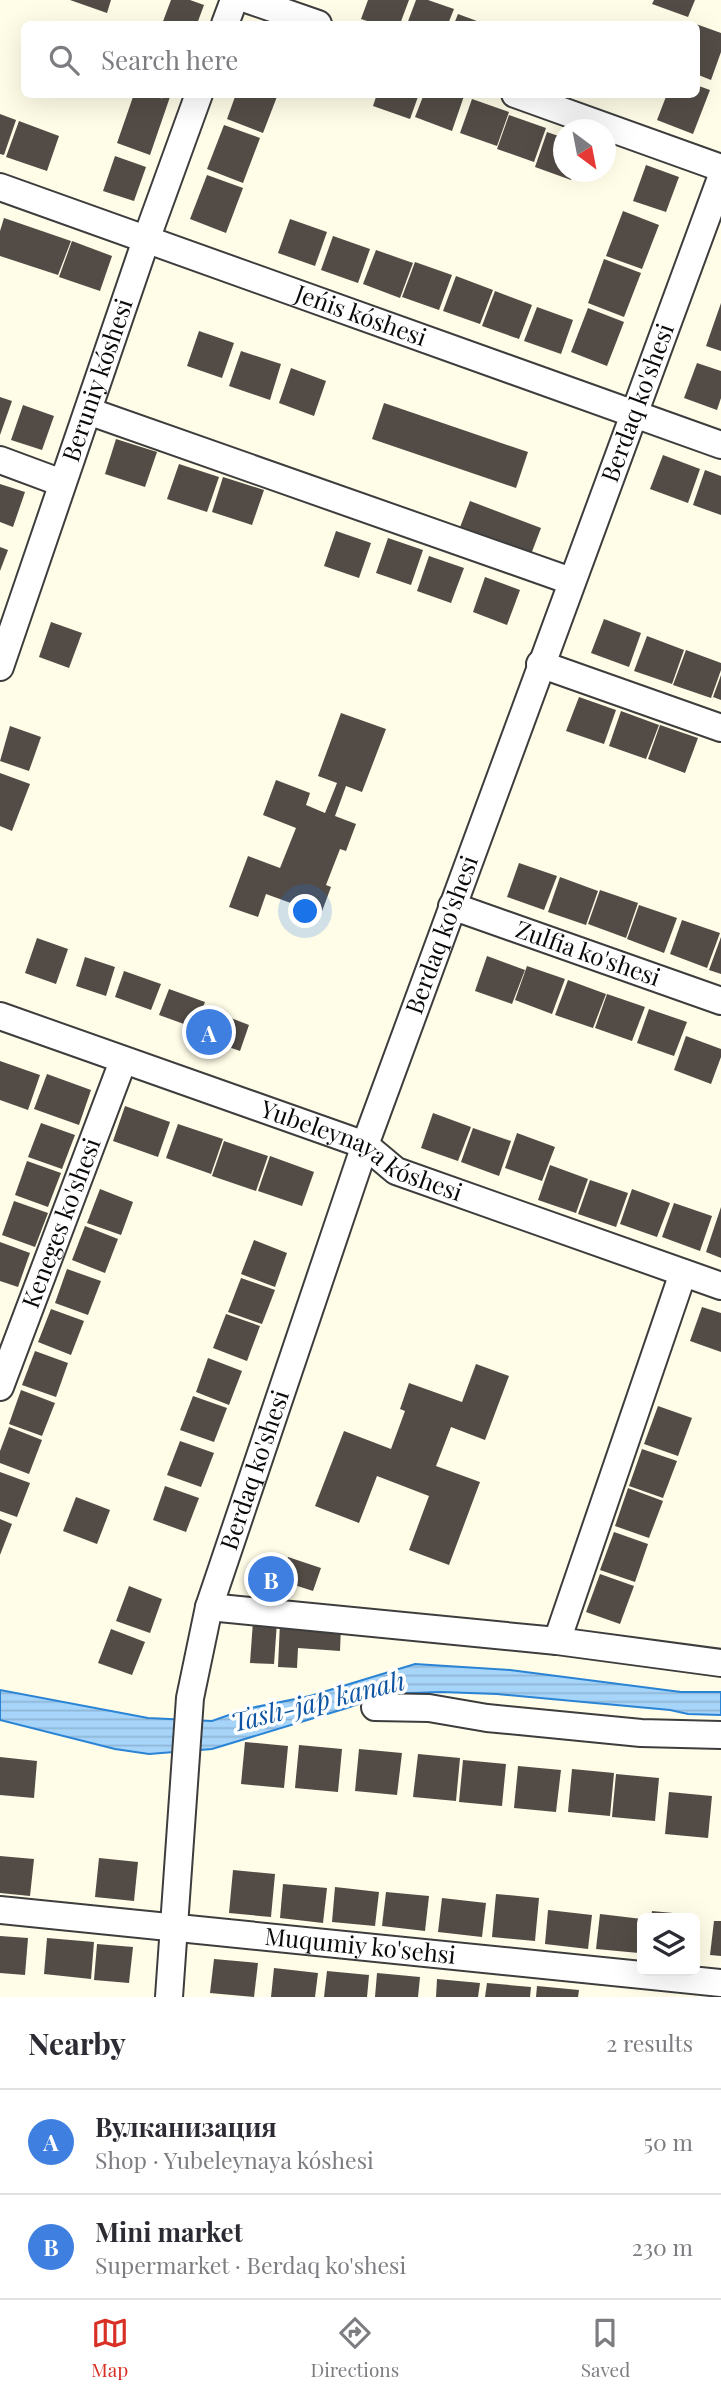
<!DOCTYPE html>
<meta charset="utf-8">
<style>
body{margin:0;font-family:"Playfair Display",serif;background:#f7f7f7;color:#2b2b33}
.controls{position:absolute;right:21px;bottom:21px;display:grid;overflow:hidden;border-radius:10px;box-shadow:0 7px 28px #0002}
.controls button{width:63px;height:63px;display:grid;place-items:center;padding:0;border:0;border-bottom:2px solid #e1e1e2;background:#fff;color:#2b2b33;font:35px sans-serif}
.compass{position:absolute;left:553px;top:119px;width:63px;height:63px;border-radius:50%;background:#fff;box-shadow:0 7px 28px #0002;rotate:148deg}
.you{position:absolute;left:306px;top:912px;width:24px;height:24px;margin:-18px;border:5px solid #fff;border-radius:50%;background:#1a73e8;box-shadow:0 0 0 10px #1a73e833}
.badge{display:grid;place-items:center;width:46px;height:46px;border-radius:50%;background:#d93025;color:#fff;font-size:23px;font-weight:700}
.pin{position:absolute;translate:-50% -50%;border:4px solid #fff;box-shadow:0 2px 7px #0006}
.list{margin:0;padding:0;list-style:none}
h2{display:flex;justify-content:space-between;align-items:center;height:91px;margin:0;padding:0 28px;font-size:30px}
h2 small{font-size:23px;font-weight:400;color:#7c7c81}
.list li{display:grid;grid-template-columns:46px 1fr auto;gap:21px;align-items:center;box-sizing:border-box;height:105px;padding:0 28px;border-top:2px solid #e1e1e2}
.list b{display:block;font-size:26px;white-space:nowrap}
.list p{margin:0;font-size:23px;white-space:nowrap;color:#7c7c81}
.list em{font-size:23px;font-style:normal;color:#7c7c81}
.icon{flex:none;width:38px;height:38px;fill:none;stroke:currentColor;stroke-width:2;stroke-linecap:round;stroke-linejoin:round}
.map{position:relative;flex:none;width:721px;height:1997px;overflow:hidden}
.search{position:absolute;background:#fff;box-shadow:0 7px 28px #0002;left:21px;right:21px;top:21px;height:77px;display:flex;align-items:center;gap:18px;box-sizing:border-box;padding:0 24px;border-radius:10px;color:#7c7c81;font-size:26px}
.sheet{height:301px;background:#fff}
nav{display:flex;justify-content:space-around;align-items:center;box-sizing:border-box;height:98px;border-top:2px solid #e1e1e2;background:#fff;font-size:19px;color:#7c7c81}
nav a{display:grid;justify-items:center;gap:4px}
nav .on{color:#d93025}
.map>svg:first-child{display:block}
.water{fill:url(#water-rules);stroke:#2a84d6;stroke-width:2}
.building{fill:#534c46}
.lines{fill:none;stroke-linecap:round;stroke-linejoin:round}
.minor-casing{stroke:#3d3d3d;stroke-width:30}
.minor{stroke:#fff;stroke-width:26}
.labels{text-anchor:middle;stroke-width:7;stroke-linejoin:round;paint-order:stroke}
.street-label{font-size:24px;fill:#0a0a0a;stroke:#fff}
.water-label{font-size:26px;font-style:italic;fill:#0d55a2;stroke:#fff}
</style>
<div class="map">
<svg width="721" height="1997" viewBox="0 0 721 1997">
<defs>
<pattern id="water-rules" width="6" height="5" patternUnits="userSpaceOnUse" patternTransform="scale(1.75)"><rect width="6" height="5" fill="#a7d5fa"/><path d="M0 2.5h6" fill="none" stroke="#8eb6d5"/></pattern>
</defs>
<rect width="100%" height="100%" fill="#fffce7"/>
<path class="water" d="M415 1664 510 1670 681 1692H721V1715L688 1714 670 1710 497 1694 441 1692 386 1694 347 1708 212 1749 149 1754 115 1749 0 1720V1690L148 1718 212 1721 246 1709 310 1696Z"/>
<g class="building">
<path d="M70 0H111L107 13Z"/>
<path d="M171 0H190L204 5 197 24H162Z"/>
<path d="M368 0H409L400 24H376L361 19Z"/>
<path d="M416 0H428L454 9 448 24H407Z"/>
<path d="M654 0H695L688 17 652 4Z"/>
<path d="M458 14 485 24H454Z"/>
<path d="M696 24 721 33V52L711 80 696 74Z"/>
<path d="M696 85 710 90 693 134 657 120 667 94H696Z"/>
<path d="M134 94H150L163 99 155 94H171L150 155 117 143Z"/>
<path d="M236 94H278L263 133 227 119Z"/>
<path d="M377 94H419L410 119 373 106Z"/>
<path d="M424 94 464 96 452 131 415 117Z"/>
<path d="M472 99 509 112 497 146 460 133Z"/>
<path d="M0 114 16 120 4 155 0 154Z"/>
<path d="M509 115 546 128 534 162 497 149Z"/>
<path d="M19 121 59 136 47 171 6 157Z"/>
<path d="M224 125 260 138 243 183 207 169Z"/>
<path d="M547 132 564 138V172H574L571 180 535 167Z"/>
<path d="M115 156 146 167 134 201 103 191Z"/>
<path d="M646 165 679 177 666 212 633 201Z"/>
<path d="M207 175 243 188 226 233 190 219Z"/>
<path d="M623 211 659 225 642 269 606 256Z"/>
<path d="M4 218 71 241 58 275 0 256V231Z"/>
<path d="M290 219 327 232 315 266 278 253Z"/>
<path d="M333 236 370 249 358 283 321 270Z"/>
<path d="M72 241 112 256 100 291 59 277Z"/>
<path d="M376 250 413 263 400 298 363 284Z"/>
<path d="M604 259 641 273 624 317 588 303Z"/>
<path d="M415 262 452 275 439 310 402 297Z"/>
<path d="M456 276 493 290 480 324 443 311Z"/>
<path d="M495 291 532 305 519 339 482 326Z"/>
<path d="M721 303V351L706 346Z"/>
<path d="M537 307 573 320 561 354 524 341Z"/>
<path d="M588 308 624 322 607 366 571 352Z"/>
<path d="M199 331 234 343 222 378 187 366Z"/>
<path d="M241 351 281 364 270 400 229 386Z"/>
<path d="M697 363 721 371V398L717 410 684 398Z"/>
<path d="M291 368 326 381 314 416 279 403Z"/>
<path d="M0 397 12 401 0 435Z"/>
<path d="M384 403 528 452 516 488 372 439Z"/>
<path d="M23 405 54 416 42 450 11 440Z"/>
<path d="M116 439 157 452 145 487 105 474Z"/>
<path d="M663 455 700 469 688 503 650 489Z"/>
<path d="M179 464 219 477 207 512 167 499Z"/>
<path d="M705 470 721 476V515L693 505Z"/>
<path d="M223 477 264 490 252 525 212 512Z"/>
<path d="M0 484 25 492 13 527 0 522Z"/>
<path d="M470 501 541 528 530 557 459 530Z"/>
<path d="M336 531 371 543 359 578 324 566Z"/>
<path d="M388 538 423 550 411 585 376 573Z"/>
<path d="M0 547 8 550 0 571Z"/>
<path d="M429 556 464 568 451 603 417 591Z"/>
<path d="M485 577 520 590 507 625 473 612Z"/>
<path d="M604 619 641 633 629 667 591 653Z"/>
<path d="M51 622 82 633 69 668 39 657Z"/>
<path d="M647 636 684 650 672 684 634 671Z"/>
<path d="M686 650 721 663V670L711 698 673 685Z"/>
<path d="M721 675V700L713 697Z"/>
<path d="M579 697 616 710 604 744 566 731Z"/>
<path d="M621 711 659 725 646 759 609 746Z"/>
<path d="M341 713 386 729 362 792 346 786 335 816 356 824 346 851 340 849 326 885 331 887 321 914 266 894 258 917 229 907 248 856 280 868 296 828 263 815 276 780 310 793 306 805 325 813 337 783 318 776Z"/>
<path d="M660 725 698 738 685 773 648 759Z"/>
<path d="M10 726 41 737 29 771 0 761Z"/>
<path d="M0 773 30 784 12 831 0 826Z"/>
<path d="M519 863 557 876 544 910 507 897Z"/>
<path d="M560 877 598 891 586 925 548 912Z"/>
<path d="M600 890 638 903 626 938 588 924Z"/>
<path d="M639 905 677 918 664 953 627 939Z"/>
<path d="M682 920 720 933 707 968 670 954Z"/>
<path d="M721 937V974L709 970Z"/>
<path d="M37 938 68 949 56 984 25 973Z"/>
<path d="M487 956 525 970 512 1004 475 991Z"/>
<path d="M85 957 115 967 106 996 76 986Z"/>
<path d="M527 966 565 979 552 1014 515 1000Z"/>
<path d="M124 971 161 984 151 1010 115 997Z"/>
<path d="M568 980 606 994 593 1028 555 1015Z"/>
<path d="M169 989 205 1002 195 1028 159 1015Z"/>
<path d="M607 994 645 1007 632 1041 595 1028Z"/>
<path d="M649 1009 687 1022 674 1056 637 1043Z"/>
<path d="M213 1011 249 1025 240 1051 203 1038Z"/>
<path d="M686 1036 721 1049V1057L711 1084 674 1070Z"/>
<path d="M0 1061 40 1075 28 1110 0 1100Z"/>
<path d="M47 1074 91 1090 79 1125 34 1109Z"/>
<path d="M125 1106 170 1122 158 1157 113 1141Z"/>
<path d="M433 1113 471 1127 458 1161 421 1148Z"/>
<path d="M41 1123 75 1135 62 1169 28 1157Z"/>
<path d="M178 1124 223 1139 211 1174 166 1158Z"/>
<path d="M473 1128 511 1141 499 1176 461 1162Z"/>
<path d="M517 1133 555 1147 542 1181 505 1168Z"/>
<path d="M224 1141 268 1156 256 1191 212 1176Z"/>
<path d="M270 1156 314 1172 302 1206 258 1191Z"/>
<path d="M27 1161 61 1173 48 1207 15 1195Z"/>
<path d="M550 1165 588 1179 576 1213 538 1200Z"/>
<path d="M590 1180 628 1193 616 1227 578 1214Z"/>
<path d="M100 1189 133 1202 121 1235 87 1223Z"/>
<path d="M632 1189 670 1203 657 1237 620 1224Z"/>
<path d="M14 1201 48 1213 35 1247 2 1235Z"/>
<path d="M674 1203 712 1216 700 1251 662 1237Z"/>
<path d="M721 1207V1258L706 1252Z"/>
<path d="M85 1226 118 1239 105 1273 72 1260Z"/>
<path d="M254 1240 287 1253 275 1287 241 1274Z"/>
<path d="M0 1242 30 1253 18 1287 0 1281Z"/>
<path d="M67 1269 101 1281 88 1315 55 1303Z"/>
<path d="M241 1278 275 1290 262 1324 228 1312Z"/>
<path d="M702 1307 721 1313V1352L690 1341Z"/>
<path d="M51 1309 84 1321 71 1355 38 1342Z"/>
<path d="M226 1314 260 1326 247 1361 213 1348Z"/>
<path d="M35 1351 68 1363 56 1397 22 1385Z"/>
<path d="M208 1358 242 1371 229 1405 196 1392Z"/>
<path d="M476 1364 509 1376 485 1440 451 1427 436 1466 480 1482 449 1565 409 1550 429 1496 377 1476 359 1523 315 1506 344 1431 391 1449 405 1411 400 1409 409 1383 462 1402Z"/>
<path d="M21 1390 55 1403 42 1436 9 1424Z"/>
<path d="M193 1396 227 1408 214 1442 180 1430Z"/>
<path d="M658 1406 692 1418 678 1456 644 1444Z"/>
<path d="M9 1427 42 1440 29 1474 0 1463V1451Z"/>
<path d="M180 1441 214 1453 201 1487 167 1475Z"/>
<path d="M642 1449 677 1461 663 1498 629 1486Z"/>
<path d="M0 1472 30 1483 17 1517 0 1511Z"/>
<path d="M165 1486 199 1498 186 1532 153 1520Z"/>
<path d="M628 1488 663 1501 649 1538 615 1526Z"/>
<path d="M76 1497 110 1510 97 1544 63 1531Z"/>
<path d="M0 1519 12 1524 0 1555Z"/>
<path d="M614 1532 648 1544 635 1582 600 1570Z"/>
<path d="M288 1557 321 1568 313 1591 282 1581 277 1596 262 1591 272 1561 285 1565Z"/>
<path d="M600 1574 634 1586 620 1624 586 1612Z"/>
<path d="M129 1586 162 1599 150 1633 116 1621Z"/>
<path d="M253 1621 277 1622 274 1664 250 1663Z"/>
<path d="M280 1623 341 1626 340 1651 298 1648 297 1668 278 1667Z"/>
<path d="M111 1629 145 1642 132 1675 98 1663Z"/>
<path d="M245 1742 288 1746 284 1788 241 1784Z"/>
<path d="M299 1745 342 1749 338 1792 295 1788Z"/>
<path d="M359 1749 402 1753 397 1795 355 1791Z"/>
<path d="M418 1754 460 1758 456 1801 413 1797Z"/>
<path d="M0 1757 37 1761 34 1798 0 1795Z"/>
<path d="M463 1760 506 1764 502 1806 459 1802Z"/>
<path d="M518 1766 561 1770 556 1812 514 1808Z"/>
<path d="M572 1769 614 1773 610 1816 568 1812Z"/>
<path d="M616 1774 659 1778 655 1821 612 1817Z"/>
<path d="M669 1792 712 1796 708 1838 665 1834Z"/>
<path d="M0 1856 34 1859 30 1896 0 1893Z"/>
<path d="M99 1858 138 1862 134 1901 95 1897Z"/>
<path d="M233 1870 275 1874 271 1917 229 1913Z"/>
<path d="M283 1884 327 1888 323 1923 280 1918Z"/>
<path d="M335 1887 379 1892 375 1926 332 1922Z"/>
<path d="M386 1892 429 1896 425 1931 382 1926Z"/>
<path d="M496 1894 539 1898 535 1941 492 1937Z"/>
<path d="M442 1898 486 1903 482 1937 438 1932Z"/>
<path d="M548 1910 592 1915 588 1949 545 1944Z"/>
<path d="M652 1911 694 1915V1918H651Z"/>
<path d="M600 1914 642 1919 639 1953 596 1949Z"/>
<path d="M714 1921H721V1956L710 1955Z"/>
<path d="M0 1936 28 1938 25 1975 0 1973Z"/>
<path d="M47 1938 94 1942 91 1979 44 1974Z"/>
<path d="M97 1944 133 1947 129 1983 94 1980Z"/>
<path d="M214 1959 258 1963 254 1997 210 1993Z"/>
<path d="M274 1968 318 1973 315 1997H271Z"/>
<path d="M327 1971 369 1975 367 1997H324Z"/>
<path d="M377 1973 420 1977 418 1997H375Z"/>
<path d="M437 1979 480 1983 478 1997H436Z"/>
<path d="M487 1983 531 1987 530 1997H485Z"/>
<path d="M537 1986 579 1990 578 1997H536Z"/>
</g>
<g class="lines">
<defs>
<g id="minor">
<path d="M249 0 318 24"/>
<path d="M225 24 234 0"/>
<path d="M515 94 721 168"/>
<path id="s1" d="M0 187 721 445"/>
<path d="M88 411 571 581"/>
<path d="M0 460 62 483"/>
<path d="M540 664 721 728"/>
<path id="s2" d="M0 667 146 240 199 94"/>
<path id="s3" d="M452 906 721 1001"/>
<path id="s4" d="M0 1016 365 1145 396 1171 721 1286"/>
<path id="s5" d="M0 1387 123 1061"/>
<path d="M209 1607 557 1641 721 1663"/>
<path d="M557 1641 683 1273"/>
<path d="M375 1707 429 1708 487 1718 641 1733 721 1735"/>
<path id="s6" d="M0 1910 721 1983"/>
<path id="s7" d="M169 1997 190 1698 209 1607 365 1145 721 178"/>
</g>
</defs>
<use href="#minor" class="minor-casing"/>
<use href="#minor" class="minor"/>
</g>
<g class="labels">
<g class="street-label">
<text dy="8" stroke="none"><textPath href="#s1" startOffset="383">Jeńis kóshesi</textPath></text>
<text dy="8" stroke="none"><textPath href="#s2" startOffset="303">Beruniy kóshesi</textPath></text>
<text dy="8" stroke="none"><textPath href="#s7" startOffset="1671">Berdaq ko'shesi</textPath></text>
<text dy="8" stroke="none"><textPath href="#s7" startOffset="1104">Berdaq ko'shesi</textPath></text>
<text dy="8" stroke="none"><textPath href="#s3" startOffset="144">Zulfia ko'shesi</textPath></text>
<text dy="8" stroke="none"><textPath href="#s4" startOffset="387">Yubeleynaya kóshesi</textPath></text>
<text dy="8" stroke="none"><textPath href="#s5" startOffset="175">Keneges ko'shesi</textPath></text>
<text dy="8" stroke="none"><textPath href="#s7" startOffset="537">Berdaq ko'shesi</textPath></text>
<text dy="8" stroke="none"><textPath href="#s6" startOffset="362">Muqumiy ko'sehsi</textPath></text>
</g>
<g class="water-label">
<text transform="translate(318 1702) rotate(-14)" y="9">Taslı-jap kanalı</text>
</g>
</g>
</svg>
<div class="controls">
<button><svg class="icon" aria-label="layers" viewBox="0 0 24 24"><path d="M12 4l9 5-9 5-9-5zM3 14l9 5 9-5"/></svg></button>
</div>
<svg class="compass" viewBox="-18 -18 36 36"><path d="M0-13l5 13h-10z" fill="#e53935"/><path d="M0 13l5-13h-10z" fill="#7c7c81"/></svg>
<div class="you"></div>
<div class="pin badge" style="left:209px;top:1032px;background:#3f7fe0">A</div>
<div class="pin badge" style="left:271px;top:1579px;background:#3f7fe0">B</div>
<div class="search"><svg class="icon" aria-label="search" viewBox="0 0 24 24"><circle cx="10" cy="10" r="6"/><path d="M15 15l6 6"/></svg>Search here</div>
</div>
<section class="sheet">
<h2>Nearby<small>2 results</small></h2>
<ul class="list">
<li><span class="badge" style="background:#3f7fe0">A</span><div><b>Вулканизация</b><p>Shop · Yubeleynaya kóshesi</p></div><em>50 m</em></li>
<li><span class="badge" style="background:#3f7fe0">B</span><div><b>Mini market</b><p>Supermarket · Berdaq ko'shesi</p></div><em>230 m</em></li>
</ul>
</section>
<nav>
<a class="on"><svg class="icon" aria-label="map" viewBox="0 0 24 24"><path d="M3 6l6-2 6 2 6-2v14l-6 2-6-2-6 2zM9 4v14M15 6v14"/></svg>Map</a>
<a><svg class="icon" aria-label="directions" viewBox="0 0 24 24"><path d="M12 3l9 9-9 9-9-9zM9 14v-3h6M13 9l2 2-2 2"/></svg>Directions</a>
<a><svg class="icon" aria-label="saved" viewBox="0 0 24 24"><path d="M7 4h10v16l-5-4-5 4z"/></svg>Saved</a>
</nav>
